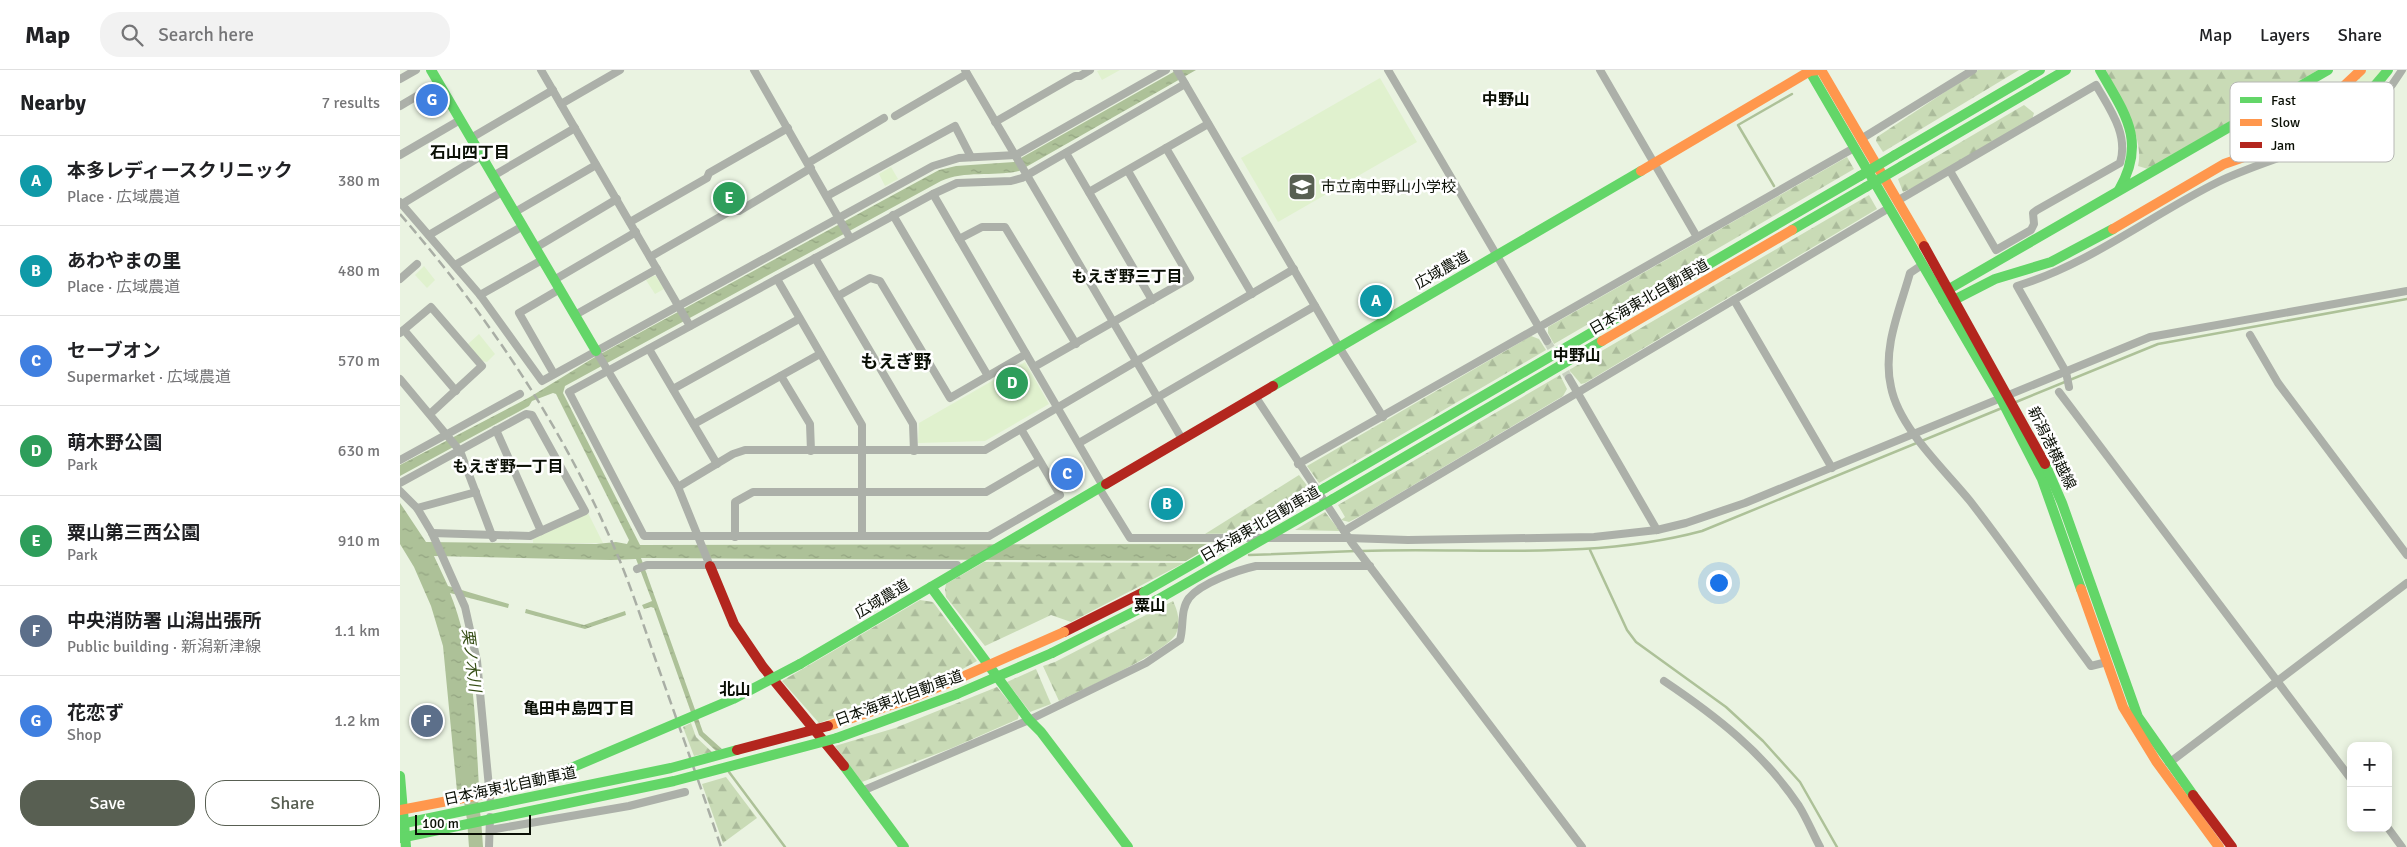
<!DOCTYPE html>
<meta charset="utf-8">
<style>
body{margin:0;font-family:Signika,"Noto Sans JP",sans-serif;background:#f2f2f2;color:#202124}
.controls{position:absolute;right:15px;bottom:15px;display:grid;overflow:hidden;border-radius:10px;box-shadow:0 2px 8px #0003}
.controls button{width:45px;height:45px;display:grid;place-items:center;padding:0;border:0;border-bottom:1px solid #e0e0e0;background:#fff;color:#202124;font:25px sans-serif}
.scale{position:absolute;left:15px;bottom:12px;width:116px;box-sizing:border-box;padding-left:5px;border:2px solid #0a0f05;border-top:0;font-size:14px;line-height:18px;white-space:nowrap;color:#0a0f05;-webkit-text-stroke:4px #fff;paint-order:stroke}
.you{position:absolute;left:1318px;top:512px;width:18px;height:18px;margin:-12px;border:4px solid #fff;border-radius:50%;background:#1a73e8;box-shadow:0 0 0 8px #1a73e833}
.badge{display:grid;place-items:center;width:32px;height:32px;border-radius:50%;background:#585f52;color:#fff;font-size:16px;font-weight:700}
.pin{position:absolute;translate:-50% -50%;border:2px solid #fff;box-shadow:0 1px 5px #0006}
.list{margin:0;padding:0;list-style:none}
h2{display:flex;justify-content:space-between;align-items:center;height:65px;margin:0;padding:0 20px;font-size:21px}
h2 small{font-size:16px;font-weight:400;color:#757577}
.list li{display:grid;grid-template-columns:32px 1fr auto;gap:15px;align-items:center;box-sizing:border-box;height:90px;padding:0 20px;border-top:1px solid #e0e0e0}
.list b{display:block;font-size:19px;white-space:nowrap}
.list p{margin:0;font-size:16px;white-space:nowrap;color:#757577}
.list em{font-size:16px;font-style:normal;color:#757577}
.actions{display:flex;gap:10px;padding:15px 20px}
.actions a{flex:1;padding:11px 0;border:1px solid #585f52;border-radius:20px;text-align:center;font-size:18px;color:#585f52}
.actions .main{background:#585f52;color:#fff}
.icon{flex:none;width:28px;height:28px;fill:none;stroke:currentColor;stroke-width:2;stroke-linecap:round;stroke-linejoin:round}
.map{position:relative;flex:none;width:2007px;height:777px;overflow:hidden}
header{display:flex;align-items:center;gap:30px;box-sizing:border-box;height:70px;padding:0 25px;background:#fff;border-bottom:1px solid #e0e0e0}
header strong{font-size:24px}
nav{display:flex;gap:28px;margin-inline-start:auto;font-size:18px}
.search{width:350px;height:45px;background:#f2f2f2;display:flex;align-items:center;gap:12px;box-sizing:border-box;padding:0 18px;border-radius:20px;color:#757577;font-size:19px}
main{display:flex}
aside{flex:1;background:#fff}
.map>svg:first-child{display:block}
.grass{fill:url(#grass-tufts)}
.forest{fill:url(#forest-firs)}
.park{fill:#e0f1ce}
.water{fill:url(#water-ripples)}
.lines{fill:none;stroke-linecap:round;stroke-linejoin:round}
.stream{stroke:#adc198;stroke-width:2.5}
.river{stroke:#adc198;stroke-width:14}
.street-tunnel{stroke:#c8d1c0;stroke-width:8;stroke-dasharray:8 4;stroke-linecap:butt}
.street{stroke:#acb0a9;stroke-width:8}
.fast{stroke:#63d668;stroke-width:10}
.slow{stroke:#ff974d;stroke-width:10}
.jam{stroke:#b3261e;stroke-width:10}
.rail{stroke:#a9aea5;stroke-width:2.5;stroke-dasharray:10 5;stroke-linecap:butt}
.fast-bridge{stroke:#63d668;stroke-width:10}
.slow-bridge{stroke:#ff974d;stroke-width:10}
.jam-bridge{stroke:#b3261e;stroke-width:10}
.labels{text-anchor:middle;stroke-width:5;stroke-linejoin:round;paint-order:stroke}
.poi-label{font-size:15px;fill:#0a0f05;stroke:#fff;text-anchor:start}
.street-label{font-size:15px;fill:#0a0f05;stroke:#fff}
.neighbourhood-label{font-size:16px;font-weight:bold;fill:#0a0f05;stroke:#fff}
.water-label{font-size:16px;font-style:italic;fill:#364e16;stroke:#fff}
.quarter-label{font-size:18px;font-weight:bold;fill:#0a0f05;stroke:#fff}
.key{fill:#fff;stroke:#b6b7b4;stroke-width:1}
.key-label{font-size:14px;fill:#0a0f05}
</style>
<header>
<strong>Map</strong>
<div class="search"><svg class="icon" aria-label="search" viewBox="0 0 24 24"><circle cx="10" cy="10" r="6"/><path d="M15 15l6 6"/></svg>Search here</div>
<nav><a>Map</a><a>Layers</a><a>Share</a></nav>
</header>
<main>
<aside>
<h2>Nearby<small>7 results</small></h2>
<ul class="list">
<li><span class="badge" style="background:#0f9aa8">A</span><div><b>本多レディースクリニック</b><p>Place · 広域農道</p></div><em>380 m</em></li>
<li><span class="badge" style="background:#0f9aa8">B</span><div><b>あわやまの里</b><p>Place · 広域農道</p></div><em>480 m</em></li>
<li><span class="badge" style="background:#3f7fe0">C</span><div><b>セーブオン</b><p>Supermarket · 広域農道</p></div><em>570 m</em></li>
<li><span class="badge" style="background:#2e9e5b">D</span><div><b>萌木野公園</b><p>Park</p></div><em>630 m</em></li>
<li><span class="badge" style="background:#2e9e5b">E</span><div><b>粟山第三西公園</b><p>Park</p></div><em>910 m</em></li>
<li><span class="badge" style="background:#5c6f8a">F</span><div><b>中央消防署 山潟出張所</b><p>Public building · 新潟新津線</p></div><em>1.1 km</em></li>
<li><span class="badge" style="background:#3f7fe0">G</span><div><b>花恋ず</b><p>Shop</p></div><em>1.2 km</em></li>
</ul>
<div class="actions"><a class="main">Save</a><a>Share</a></div>
</aside>
<div class="map">
<svg width="2007" height="777" viewBox="0 0 2007 777">
<defs>
<pattern id="grass-tufts" width="24" height="20" patternUnits="userSpaceOnUse" patternTransform="scale(1.25)"><rect width="24" height="20" fill="#e0f1ce"/><path d="M3 7l-1-3M5 7V3M7 7l1-3M15 17l-1-3M17 17v-4M19 17l1-3" fill="none" stroke="#bfcdaf"/></pattern>
<pattern id="forest-firs" width="22" height="20" patternUnits="userSpaceOnUse" patternTransform="scale(1.25)"><rect width="22" height="20" fill="#c9dbb6"/><path d="M5 1l3.5 6h-7zM16 11l3.5 6h-7z" fill="#abbb9b"/></pattern>
<pattern id="water-ripples" width="26" height="14" patternUnits="userSpaceOnUse" patternTransform="scale(1.25)"><rect width="26" height="14" fill="#adc198"/><path d="M2 4q2-2 4 0t4 0M15 11q2-2 4 0t4 0" fill="none" stroke="#94a582"/></pattern>
</defs>
<rect width="100%" height="100%" fill="#eaf3e1"/>
<path class="grass" d="M1966 0H1983L1946 40 1906 61 1881 68Z"/>
<g class="forest">
<path d="M1578 0H1619L1483 82 1476 71 1477 67Z"/>
<path d="M1706 0H1918L1748 99 1738 96C1745 66 1719 28 1706 0Z"/>
<path d="M1624 35 1634 43 1632 50 1521 114 1503 122 1498 109Z"/>
<path d="M1447 87 1454 99 1154 274 1148 263V257Z"/>
<path d="M1469 125 1477 139 1185 313 1181 314 1169 300Z"/>
<path d="M1131 266 1139 269 1146 280 919 413 907 396Z"/>
<path d="M1160 305 1167 319 1163 326 968 442 949 452 941 450 945 447 938 435Z"/>
<path d="M899 405 909 418C886 434 859 454 832 462 824 465 813 463 805 464Z"/>
<path d="M925 442 940 461 895 460Z"/>
<path d="M584 492 784 493 671 552 651 545 585 576 546 527 545 519 546 514Z"/>
<path d="M520 530 533 532 577 591 550 606 419 653 382 611Z"/>
<path d="M773 531C778 541 781 554 776 564 767 582 680 621 659 631L643 596 655 592Z"/>
<path d="M636 599 651 634 630 642 607 612Z"/>
<path d="M597 617 619 644 618 649 552 678 462 712 435 676 495 658Z"/>
<path d="M291 653 296 667 312 682 294 686 283 657Z"/>
<path d="M326 707 357 748 323 773 302 714Z"/>
</g>
<g class="park">
<path d="M700 0H720L702 10 697 1Z"/>
<path d="M980 8 1017 72 878 152 841 88Z"/>
<path d="M491 97 498 109 485 116 479 104Z"/>
<path d="M329 116 340 136 335 135 328 139 319 122Z"/>
<path d="M24 196 35 210 27 218 15 205Z"/>
<path d="M253 206H256L264 219 255 224 246 210Z"/>
<path d="M79 264 95 284 87 292 82 291 68 274Z"/>
<path d="M625 292 649 334 585 371 518 373 519 353Z"/>
<path d="M188 443 203 473H133V469Z"/>
</g>
<g class="water">
<path d="M777 0H796L619 101C593 107 565 100 541 111L165 316 163 323 240 475 814 474 786 491 241 488 303 662 322 679 316 681 299 665 254 538 251 537 244 539 242 535 252 531 236 489 211 490 34 486 48 516 109 534 108 538 50 523C75 585 75 651 79 717L57 721 43 576 31 536 14 497 0 474V433L26 472 196 474 216 472 227 474 229 470 156 324 153 323 132 331 129 336 0 406V395L130 327 195 287 539 100 556 96 614 92Z"/>
<path d="M126 539 184 555 225 541 226 545 185 559 125 543Z"/>
</g>
<g class="lines">
<g class="stream">
<path d="M1374 116 1338 55 1392 24"/>
<path d="M1616 332 1758 274 2007 229"/>
<path d="M1190 480 1227 560 1236 572 1326 637 1363 671 1400 712 1437 777"/>
<path d="M961 481C1076 477 1190 491 1302 461L1602 338"/>
<path d="M849 485 956 481"/>
<path d="M329 702 385 777"/>
</g>
<path class="river" d="M66 701 74 749 76 777"/>
<path class="street-tunnel" d="M1147 271 1169 308"/>
<g class="street">
<path d="M141 0 290 256"/>
<path d="M354 0 450 168"/>
<path d="M565 0 782 369"/>
<path d="M777 0 939 277 983 347"/>
<path d="M988 0 1147 271"/>
<path d="M1200 0 1297 167"/>
<path d="M0 9 16 0"/>
<path d="M161 34 220 0"/>
<path d="M0 36 39 13"/>
<path d="M495 46 567 4"/>
<path d="M595 52 675 6H680L690 0"/>
<path d="M71 68 153 20"/>
<path d="M1461 69 1573 0"/>
<path d="M766 78 852 224"/>
<path d="M666 83 752 230"/>
<path d="M0 85 60 50"/>
<path d="M408 93 484 48"/>
<path d="M93 106 175 58"/>
<path d="M689 122 808 54"/>
<path d="M533 124 703 416"/>
<path d="M427 126 555 56 571 87"/>
<path d="M1497 131 1696 15C1709 38 1729 64 1720 93L1637 140 1633 143 1634 154 1631 160 1596 180 1550 101"/>
<path d="M0 132 80 225 142 311 533 96 559 88 616 85 766 0"/>
<path d="M2 134 81 86"/>
<path d="M115 142 196 95"/>
<path d="M493 145 588 306"/>
<path d="M230 152 307 108 309 103 388 58"/>
<path d="M29 165 102 122"/>
<path d="M559 169 582 157H605L676 274"/>
<path d="M135 178 217 129"/>
<path d="M250 187 332 140 339 141 411 98"/>
<path d="M415 188 513 354 514 381"/>
<path d="M55 195 123 156"/>
<path d="M1522 195 1510 203C1500 239 1482 278 1491 317 1499 358 1544 399 1570 431 1612 485 1650 541 1691 596L1707 592"/>
<path d="M0 209 17 194"/>
<path d="M377 209 462 355V466"/>
<path d="M154 210 236 162"/>
<path d="M80 225 142 190"/>
<path d="M438 226 470 208 480 211 550 328 626 284"/>
<path d="M1334 230 1432 398"/>
<path d="M175 245 257 199"/>
<path d="M4 260 56 321"/>
<path d="M0 263 31 237 82 296 30 344"/>
<path d="M1850 265 1878 313 2007 485"/>
<path d="M249 279 317 394"/>
<path d="M196 281 278 417 310 496"/>
<path d="M634 297 790 208 728 101"/>
<path d="M154 304 119 243 160 219"/>
<path d="M381 306 410 354 411 381"/>
<path d="M1169 308 1257 460"/>
<path d="M0 309 60 381 93 468"/>
<path d="M1669 317 1666 302 1617 216C1690 194 1751 145 1818 112 1863 90 1913 81 1954 53 1973 39 1990 20 2002 0"/>
<path d="M273 319 399 249"/>
<path d="M1659 322 1951 709"/>
<path d="M855 326 952 473 1182 777"/>
<path d="M294 354 420 284"/>
<path d="M621 359 660 425 589 466H244L169 322 533 124 557 113 611 111 622 108 785 14"/>
<path d="M96 360 141 461"/>
<path d="M679 373 915 236"/>
<path d="M0 390 120 324"/>
<path d="M898 394 1454 78"/>
<path d="M0 413 126 344 132 345 185 441 130 466 32 463"/>
<path d="M278 417 333 384 345 380H585L894 199"/>
<path d="M699 418 730 468H948L1008 470 1194 467 1257 460 1286 453 1345 433 1750 267 2007 221"/>
<path d="M0 421 17 438 32 463 65 537 77 591 90 728"/>
<path d="M17 438 76 422"/>
<path d="M944 461 1489 138"/>
<path d="M335 467V432L353 422H586L639 391"/>
<path d="M237 499 247 495H557"/>
<path d="M1264 611C1316 646 1364 683 1399 736 1407 749 1413 764 1420 777"/>
<path d="M1769 693 2007 513"/>
<path d="M462 721 629 650 746 593 780 570C784 557 780 540 789 528 801 513 838 500 856 496H970"/>
<path d="M1988 758 2002 777"/>
<path d="M90 760 229 736 285 722"/>
<path d="M89 777 90 747"/>
</g>
<g class="fast">
<path d="M31 0 196 281"/>
<path d="M1409 0 1601 329 1642 409 1681 519"/>
<path d="M1700 0C1725 44 1747 71 1719 120"/>
<path d="M1875 76C1928 56 1952 46 1988 0"/>
<path d="M1495 85 1640 0"/>
<path d="M1502 96 1666 0"/>
<path d="M1713 159 1651 192 1595 209 1554 230H1543L1549 219 1928 0"/>
<path d="M1392 160 1466 117"/>
<path d="M873 316 1241 101"/>
<path d="M1645 394 1662 433 1738 647 1793 725"/>
<path d="M925 418 1460 106"/>
<path d="M933 429 1202 271"/>
<path d="M531 517 629 650 641 662 728 777"/>
<path d="M652 583 757 530"/>
<path d="M400 594 706 414"/>
<path d="M437 668 557 624"/>
<path d="M444 696 504 777"/>
<path d="M0 706 6 777"/>
</g>
<g class="slow">
<path d="M1421 0 1524 176"/>
<path d="M1854 76 1925 34 1961 0"/>
<path d="M1241 101 1410 1 1418 0"/>
<path d="M1713 159 1824 94 1875 76"/>
<path d="M1202 271 1392 160"/>
<path d="M1681 519 1723 637 1756 691 1819 777"/>
<path d="M428 656 509 629 553 611"/>
<path d="M0 740 95 722 150 707"/>
</g>
<g class="jam">
<path d="M1524 176 1645 394"/>
<path d="M706 414 873 316"/>
<path d="M310 496 334 554 363 597 444 696"/>
<path d="M664 562 744 522"/>
<path d="M1793 725 1832 777"/>
</g>
<path class="rail" d="M0 144C86 244 158 349 211 470 229 510 242 551 256 591 278 653 300 715 321 777"/>
<g class="fast-bridge">
<path d="M1460 106 1495 85"/>
<path d="M1466 117 1502 96"/>
<path d="M744 522 925 418"/>
<path d="M757 530 933 429"/>
<path d="M557 624 652 583"/>
<path d="M150 707 333 629 400 594"/>
<path d="M0 754 271 698 337 680"/>
<path d="M0 768 274 711 437 668"/>
</g>
<path class="slow-bridge" d="M553 611 664 562"/>
<path class="jam-bridge" d="M337 680 428 656"/>
</g>
<defs>
<symbol id="school-square" viewBox="-11 -11 22 22"><rect x="-9" y="-9" width="18" height="18" rx="4" fill="#585f52" stroke="#fff"/><path d="M0-5L7-2L0 1L-7-2ZM-4 1L0 2.5L4 1V4Q0 6-4 4Z" fill="#fff"/></symbol>
</defs>
<g fill-rule="evenodd">
<use href="#school-square" x="886" y="101" width="32" height="32"/>
</g>
<g class="labels">
<g class="poi-label">
<text x="921" y="122">市立南中野山小学校</text>
</g>
<g class="street-label">
<text transform="translate(1042 200) rotate(-30)" y="5">広域農道</text>
<text transform="translate(1249 227) rotate(-30)" y="5">日本海東北自動車道</text>
<text transform="translate(1652 378) rotate(64)" y="5">新潟港横越線</text>
<text transform="translate(860 454) rotate(-30)" y="5">日本海東北自動車道</text>
<text transform="translate(482 529) rotate(-31)" y="5">広域農道</text>
<text transform="translate(499 628) rotate(-20)" y="5">日本海東北自動車道</text>
<text transform="translate(110 716) rotate(-12)" y="5">日本海東北自動車道</text>
</g>
<g class="neighbourhood-label">
<text x="1106" y="35">中野山</text>
<text x="70" y="88">石山四丁目</text>
<text x="727" y="212">もえぎ野三丁目</text>
<text x="1177" y="291">中野山</text>
<text x="108" y="402">もえぎ野一丁目</text>
<text x="750" y="541">粟山</text>
<text x="335" y="625">北山</text>
<text x="179" y="644">亀田中島四丁目</text>
</g>
<g class="water-label">
<text transform="translate(72 590) rotate(83)" y="6">栗ノ木川</text>
</g>
<g class="quarter-label">
<text x="496" y="298">もえぎ野</text>
</g>
</g>
<rect x="1830" y="12" width="164" height="80" rx="8" class="key"/>
<rect x="1840" y="27" width="22" height="6" fill="#63d668"/>
<rect x="1840" y="49" width="22" height="7" fill="#ff974d"/>
<rect x="1840" y="72" width="22" height="6" fill="#b3261e"/>
<g class="key-label">
<text x="1871" y="35">Fast</text>
<text x="1871" y="57">Slow</text>
<text x="1871" y="80">Jam</text>
</g>
</svg>
<div class="controls">
<button>+</button>
<button>−</button>
</div>
<div class="scale">100 m</div>
<div class="you"></div>
<div class="pin badge" style="left:976px;top:231px;background:#0f9aa8">A</div>
<div class="pin badge" style="left:767px;top:434px;background:#0f9aa8">B</div>
<div class="pin badge" style="left:667px;top:404px;background:#3f7fe0">C</div>
<div class="pin badge" style="left:612px;top:313px;background:#2e9e5b">D</div>
<div class="pin badge" style="left:329px;top:128px;background:#2e9e5b">E</div>
<div class="pin badge" style="left:27px;top:651px;background:#5c6f8a">F</div>
<div class="pin badge" style="left:32px;top:30px;background:#3f7fe0">G</div>
</div>
</main>
